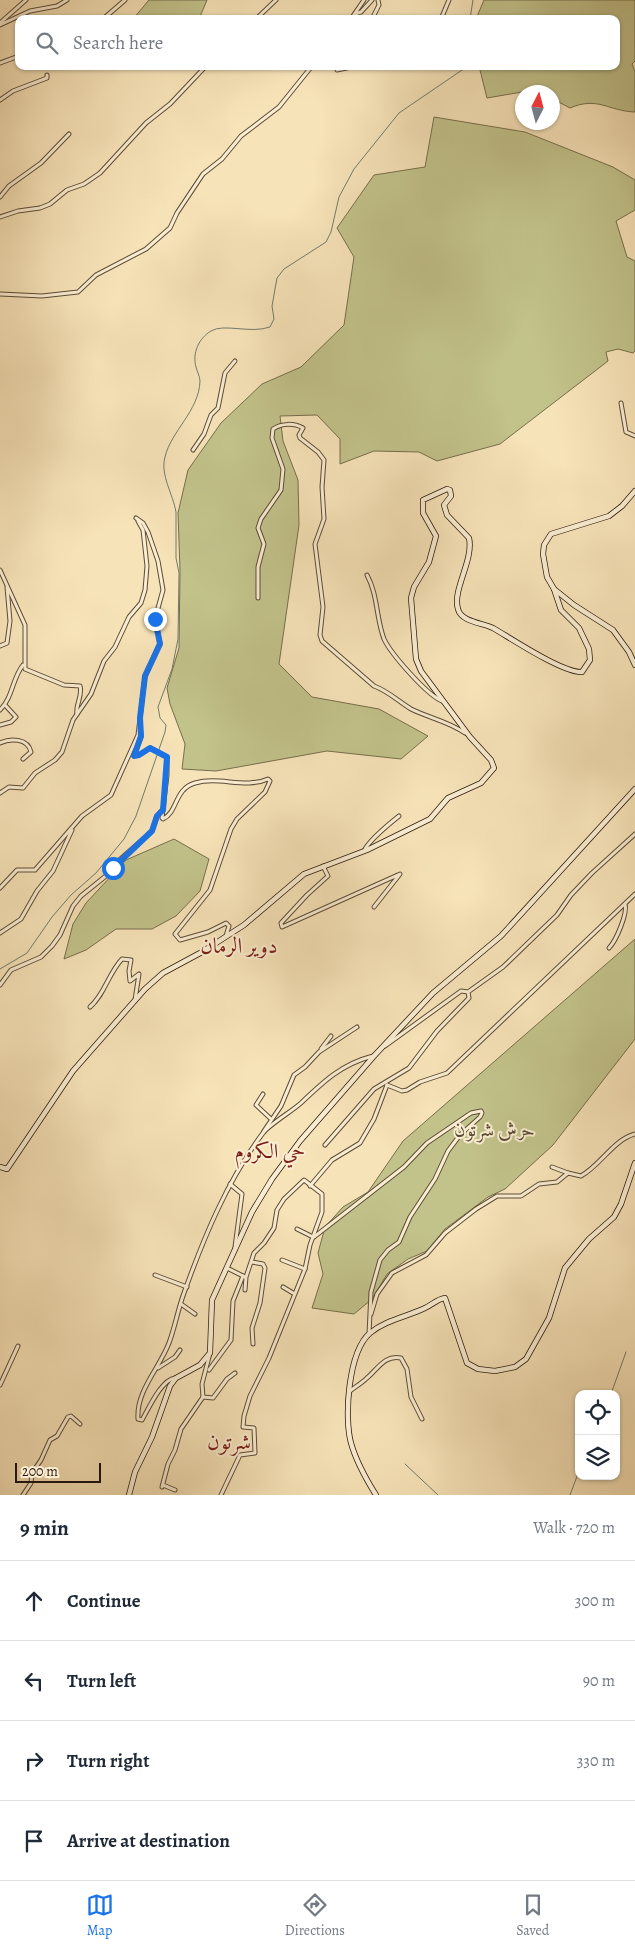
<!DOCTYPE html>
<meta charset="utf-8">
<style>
body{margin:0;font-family:Alegreya,Amiri,serif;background:#f2f2f3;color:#1f2937}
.controls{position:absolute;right:15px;bottom:15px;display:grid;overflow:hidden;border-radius:10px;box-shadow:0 1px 4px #0004}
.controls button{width:45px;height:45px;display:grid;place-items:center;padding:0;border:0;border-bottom:1px solid #e0e1e3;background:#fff;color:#1f2937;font:25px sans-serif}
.compass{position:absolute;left:515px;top:85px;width:45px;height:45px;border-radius:50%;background:#fff;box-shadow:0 1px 4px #0004;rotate:6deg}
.scale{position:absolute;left:15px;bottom:12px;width:86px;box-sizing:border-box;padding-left:5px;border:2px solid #29190e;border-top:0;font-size:14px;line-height:18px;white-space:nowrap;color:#29190e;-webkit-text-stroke:4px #faedd1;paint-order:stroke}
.stop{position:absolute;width:15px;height:15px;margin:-11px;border:4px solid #1a73e8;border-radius:50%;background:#fff}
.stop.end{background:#1a73e8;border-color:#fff;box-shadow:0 1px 5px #0008}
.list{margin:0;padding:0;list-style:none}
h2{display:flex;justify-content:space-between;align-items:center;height:65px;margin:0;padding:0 20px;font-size:21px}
h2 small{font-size:16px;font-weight:400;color:#747a83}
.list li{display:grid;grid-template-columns:32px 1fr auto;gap:15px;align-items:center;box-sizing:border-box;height:80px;padding:0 20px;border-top:1px solid #e0e1e3}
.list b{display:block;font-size:19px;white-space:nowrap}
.list em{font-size:16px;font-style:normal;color:#747a83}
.icon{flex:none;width:28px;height:28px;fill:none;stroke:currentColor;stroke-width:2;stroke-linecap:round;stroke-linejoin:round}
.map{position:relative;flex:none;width:635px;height:1495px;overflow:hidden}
.search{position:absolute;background:#fff;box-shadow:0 1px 4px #0004;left:15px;right:15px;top:15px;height:55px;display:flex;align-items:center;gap:12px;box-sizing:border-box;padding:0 18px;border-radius:10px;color:#747a83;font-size:19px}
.sheet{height:385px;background:#fff}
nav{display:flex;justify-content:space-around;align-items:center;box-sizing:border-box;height:70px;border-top:1px solid #e0e1e3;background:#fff;font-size:14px;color:#747a83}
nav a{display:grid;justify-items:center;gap:2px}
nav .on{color:#1a73e8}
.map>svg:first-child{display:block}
.green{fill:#c2c28b;stroke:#766e4c}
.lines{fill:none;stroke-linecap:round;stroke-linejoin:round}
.stream{stroke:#6f7c6c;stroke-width:1}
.street-casing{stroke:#5c4c38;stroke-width:5}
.secondary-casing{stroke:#29190e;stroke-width:6}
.street{stroke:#faedd1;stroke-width:3}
.secondary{stroke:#faedd1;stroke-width:4.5}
.route{stroke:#1a73e8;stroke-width:6}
.labels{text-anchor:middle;stroke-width:4;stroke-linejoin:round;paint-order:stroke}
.park-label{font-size:20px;font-style:italic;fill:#574c34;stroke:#faedd1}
.neighbourhood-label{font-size:21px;fill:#7a1f14;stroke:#faedd1}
.quarter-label{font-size:22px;fill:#7a1f14;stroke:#faedd1}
</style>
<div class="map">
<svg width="635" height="1495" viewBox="0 0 635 1495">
<rect width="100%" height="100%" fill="#f7e3b8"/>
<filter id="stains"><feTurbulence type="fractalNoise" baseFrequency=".004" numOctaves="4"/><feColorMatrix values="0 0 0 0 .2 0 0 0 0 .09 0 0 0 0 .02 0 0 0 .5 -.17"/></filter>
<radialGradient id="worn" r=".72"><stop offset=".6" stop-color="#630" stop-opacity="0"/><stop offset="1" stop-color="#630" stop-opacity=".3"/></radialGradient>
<g class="green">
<path d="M149 0H207L199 19H133Z"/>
<path d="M484 0H635V61L632 64 635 72V112C608 111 598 96 570 108L553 99 552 92H522L487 98 479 66H616V19H476Z"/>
<path d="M434 117 525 132 613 167 635 180V210L616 221 627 257 635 261V351L633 353 618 349 606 352 608 361 500 444 437 461 419 452 374 451 340 464V439L317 415 280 416 283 441 298 480 299 525 279 664 312 697 379 709 428 736 401 759 327 751 216 771 182 769 185 744 170 704 167 688 179 648 180 570 178 513 188 470 221 423 262 384 301 367 344 325 354 257 337 228 374 175 425 167Z"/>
<path d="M174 839 209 859 200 891 176 916 152 929H116L86 950 64 959 73 924 86 903 126 860Z"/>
<path d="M635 939V1039L553 1145 505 1189 488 1197 445 1229 427 1251 408 1259 387 1274 372 1299 354 1314 312 1308 323 1274 318 1253 325 1227 343 1207 368 1192 403 1141Z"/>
</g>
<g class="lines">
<g class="stream">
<path d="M470 19 473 0"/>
<path d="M0 969 27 953 52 917 71 895 96 873 124 839 136 816 165 732 166 725 160 718 158 707 172 669 178 639 179 573 176 558V512C173 494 160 475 165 457 171 431 199 411 200 381 200 377 197 371 196 367 192 353 199 338 211 331 224 323 250 334 270 327L274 319 272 306 277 278 284 269 326 242 331 232 339 197 354 169 399 113 468 66"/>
<path d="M611 1394 626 1352"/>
<path d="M405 1464 438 1495"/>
<path d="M570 1495 579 1471"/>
</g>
<defs>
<g id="street">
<path d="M355 14 361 12 372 0"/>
<path d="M103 19 125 0"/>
<path d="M256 19 276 0"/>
<path d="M351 19 364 0"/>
<path d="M372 19 379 5 378 0"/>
<path d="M441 19 449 0"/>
<path d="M0 23 26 0"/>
<path d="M0 25 30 11 57 6 67 0"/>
<path d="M0 63 19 56"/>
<path d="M337 70 356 66"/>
<path d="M0 100 13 91 47 78V75"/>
<path d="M0 197 9 186 41 163 69 134"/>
<path d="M0 217 18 211 40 208 50 204 67 190 84 184 100 173 146 123 170 104 206 66"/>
<path d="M0 294 42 296 78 292 96 275 146 249 170 228 177 213 203 174 222 159 241 136 279 107 312 66"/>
<path d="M621 403 626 432 635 436"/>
<path d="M193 450 204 434 211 415 218 408 225 373 235 361"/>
<path d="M0 570 25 625V669L64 685 80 686C83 696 75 705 77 714"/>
<path d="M367 575C378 595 376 618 384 639 391 654 427 695 442 701"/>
<path d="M258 598V567L264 544 258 528 261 519 281 490 283 469 272 438 273 429C282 423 294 423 303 428L299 435 300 438 318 452 324 460 322 487 324 519 315 544 323 607 320 635 322 641 374 686C388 691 398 701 411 709 429 718 448 721 465 733"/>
<path d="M0 646 7 643 10 621 7 587"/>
<path d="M0 710C13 697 12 679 23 665"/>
<path d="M0 725 11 722 16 717 5 705"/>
<path d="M140 725 141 737 134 755H139L150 748 167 757V775L162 818 163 819C178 812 174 789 195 783 219 776 246 789 268 779L270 781 265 792 237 819 231 829 210 890 175 934 180 940 208 932 226 923 229 926 226 936"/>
<path d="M0 743C10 738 28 738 31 752L23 759"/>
<path d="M0 793 9 787 23 788 35 773 55 760 62 752 73 720 91 694 104 661 115 647 129 617 141 603 145 590 147 566 143 530 138 521"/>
<path d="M364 851C369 840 389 824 399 816"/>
<path d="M323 866 328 876 307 895 281 923 282 927 400 874 374 907"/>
<path d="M0 888 17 870H35L82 816 111 795 138 735 145 676 160 643 155 619 163 590 158 561 148 532 143 523 136 518"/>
<path d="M0 933 21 919 37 891 53 871 72 830"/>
<path d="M609 948C616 941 628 913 625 904"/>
<path d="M0 985 11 970 41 957 52 946 60 935 73 906 81 896 107 875 118 861 152 831 157 816 162 810"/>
<path d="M90 1007C105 994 108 974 122 959L131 960 129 971 130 981 139 974 135 1000"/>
<path d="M385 1046 461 991 468 992"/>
<path d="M321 1049 331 1036"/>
<path d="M387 1085 402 1091 407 1090 420 1082 447 1073 635 894"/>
<path d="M263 1094 256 1105 271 1119"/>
<path d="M264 1131 281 1106 294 1075 305 1067 319 1052 357 1027"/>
<path d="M325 1145 374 1089 409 1068 437 1031 469 998 468 992 503 967 557 915 571 895 592 873 635 834"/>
<path d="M552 1167 568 1173"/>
<path d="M230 1184 242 1194 235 1247"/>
<path d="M310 1186 332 1160 360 1143 374 1119 387 1085"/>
<path d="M297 1229 313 1237"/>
<path d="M314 1237 404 1167 427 1143 471 1113 481 1111 482 1113 480 1117 460 1135 448 1151 435 1179 410 1217 399 1242 388 1250 380 1260 371 1292 369 1334"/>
<path d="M282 1260 305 1269"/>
<path d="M252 1262 263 1264 265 1268 260 1303 252 1328 253 1344"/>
<path d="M227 1268 245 1277"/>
<path d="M155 1275 187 1287"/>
<path d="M283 1287 293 1293"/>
<path d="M181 1304 195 1314"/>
<path d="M371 1314 377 1294 392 1273 426 1255 445 1233 476 1209 497 1196H521L539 1184 557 1182 568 1173 581 1176C601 1165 613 1140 635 1134"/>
<path d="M158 1368 175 1357 180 1350"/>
<path d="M209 1370 231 1340 233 1301 243 1276"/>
<path d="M175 1378C161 1380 149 1408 142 1420L138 1419C136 1391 159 1369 169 1343 175 1327 178 1309 184 1293 204 1237 227 1181 263 1133 270 1124 291 1112 301 1103 324 1081 342 1064 373 1056"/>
<path d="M0 1385 18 1346"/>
<path d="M350 1391C355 1387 362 1383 367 1378 377 1370 385 1354 401 1358L407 1369 411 1397 422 1419"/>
<path d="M203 1397 213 1398 227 1379 235 1373"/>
<path d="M163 1485 175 1490"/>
<path d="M162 1487 168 1464 175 1450 181 1429 203 1397 202 1384 210 1353"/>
<path d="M23 1495 31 1483 32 1473 41 1460 50 1440 57 1436 68 1417 71 1416 80 1424"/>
<path d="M221 1495 240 1455 255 1453 254 1428 243 1427 244 1416 250 1396 269 1358 305 1269 310 1245 322 1212V1194L304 1180 284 1199 277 1210 274 1228 264 1243 254 1253 246 1277 245 1290"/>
</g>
<g id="secondary">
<path d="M635 491 622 506 609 516 551 534 544 545 543 554 547 577 554 589 574 605 613 630 629 652 635 665"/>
<path d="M0 1167 7 1169 73 1071 145 989 163 973 202 952 244 925 304 874 367 850 430 819 448 798 481 783 494 768 491 760 470 737 421 671 416 659 411 598 414 587 429 562 436 536 423 513V500L447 489 450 490 451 496 444 505 447 515 469 538C474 560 452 590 458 609 461 622 483 623 493 628 512 639 563 673 582 672L590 660 589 649 579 628 561 610 554 589"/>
<path d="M129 1495 135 1472 152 1437 170 1386 176 1378 200 1365 210 1353 212 1300 252 1212 272 1179 300 1141 374 1056 433 993 501 936 635 789"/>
<path d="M376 1495C366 1479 356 1461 351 1443 344 1418 348 1352 370 1333 386 1320 406 1317 425 1308 432 1305 437 1299 445 1298L467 1363 478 1369 495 1371 515 1367 526 1359 549 1318 565 1268 589 1239 614 1217 621 1204 635 1163"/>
</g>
</defs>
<use href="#street" class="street-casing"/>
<use href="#secondary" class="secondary-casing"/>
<use href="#street" class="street"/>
<use href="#secondary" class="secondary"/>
</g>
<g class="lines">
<path class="route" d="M113 868 152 831 157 816 163 810 167 757 150 748 139 755 134 756 141 736 140 718 145 676 160 644 155 619"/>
</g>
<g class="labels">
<g class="park-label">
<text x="495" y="1136">حرش شرتون</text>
</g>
<g class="neighbourhood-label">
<text x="270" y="1158">حي الكروم</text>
</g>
<g class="quarter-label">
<text x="239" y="953">دوير الرمان</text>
<text x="229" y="1449">شرتون</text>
</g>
</g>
<rect width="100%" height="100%" filter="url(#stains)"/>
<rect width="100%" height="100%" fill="url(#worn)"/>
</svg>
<div class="controls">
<button><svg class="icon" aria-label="locate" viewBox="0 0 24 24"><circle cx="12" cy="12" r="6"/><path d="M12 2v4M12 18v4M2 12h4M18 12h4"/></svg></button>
<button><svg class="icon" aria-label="layers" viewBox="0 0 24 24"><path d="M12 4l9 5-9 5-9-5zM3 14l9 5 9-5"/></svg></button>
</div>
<svg class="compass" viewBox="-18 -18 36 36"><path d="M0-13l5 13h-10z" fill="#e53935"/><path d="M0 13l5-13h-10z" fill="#747a83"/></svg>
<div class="scale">200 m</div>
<div class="stop" style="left:113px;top:868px"></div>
<div class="stop end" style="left:155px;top:619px"></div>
<div class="search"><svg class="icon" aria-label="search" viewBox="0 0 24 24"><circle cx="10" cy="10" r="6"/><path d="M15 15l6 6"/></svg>Search here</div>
</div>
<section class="sheet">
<h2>9 min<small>Walk · 720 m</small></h2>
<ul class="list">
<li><svg class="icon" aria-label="ahead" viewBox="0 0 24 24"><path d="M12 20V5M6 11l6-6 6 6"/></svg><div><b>Continue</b></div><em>300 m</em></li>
<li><svg class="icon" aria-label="left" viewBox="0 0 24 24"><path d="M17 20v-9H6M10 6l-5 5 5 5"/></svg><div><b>Turn left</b></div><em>90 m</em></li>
<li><svg class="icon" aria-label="right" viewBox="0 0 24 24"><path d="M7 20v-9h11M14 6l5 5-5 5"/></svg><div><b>Turn right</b></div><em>330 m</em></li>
<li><svg class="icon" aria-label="arrive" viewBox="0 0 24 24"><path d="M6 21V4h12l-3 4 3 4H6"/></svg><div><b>Arrive at destination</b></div></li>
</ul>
</section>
<nav>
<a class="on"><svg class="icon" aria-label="map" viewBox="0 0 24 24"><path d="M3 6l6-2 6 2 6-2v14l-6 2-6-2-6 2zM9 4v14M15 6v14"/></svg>Map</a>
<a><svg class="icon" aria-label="directions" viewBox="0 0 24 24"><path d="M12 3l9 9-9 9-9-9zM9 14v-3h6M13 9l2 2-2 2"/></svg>Directions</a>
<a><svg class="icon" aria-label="saved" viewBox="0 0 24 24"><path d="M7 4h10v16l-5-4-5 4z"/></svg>Saved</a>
</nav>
